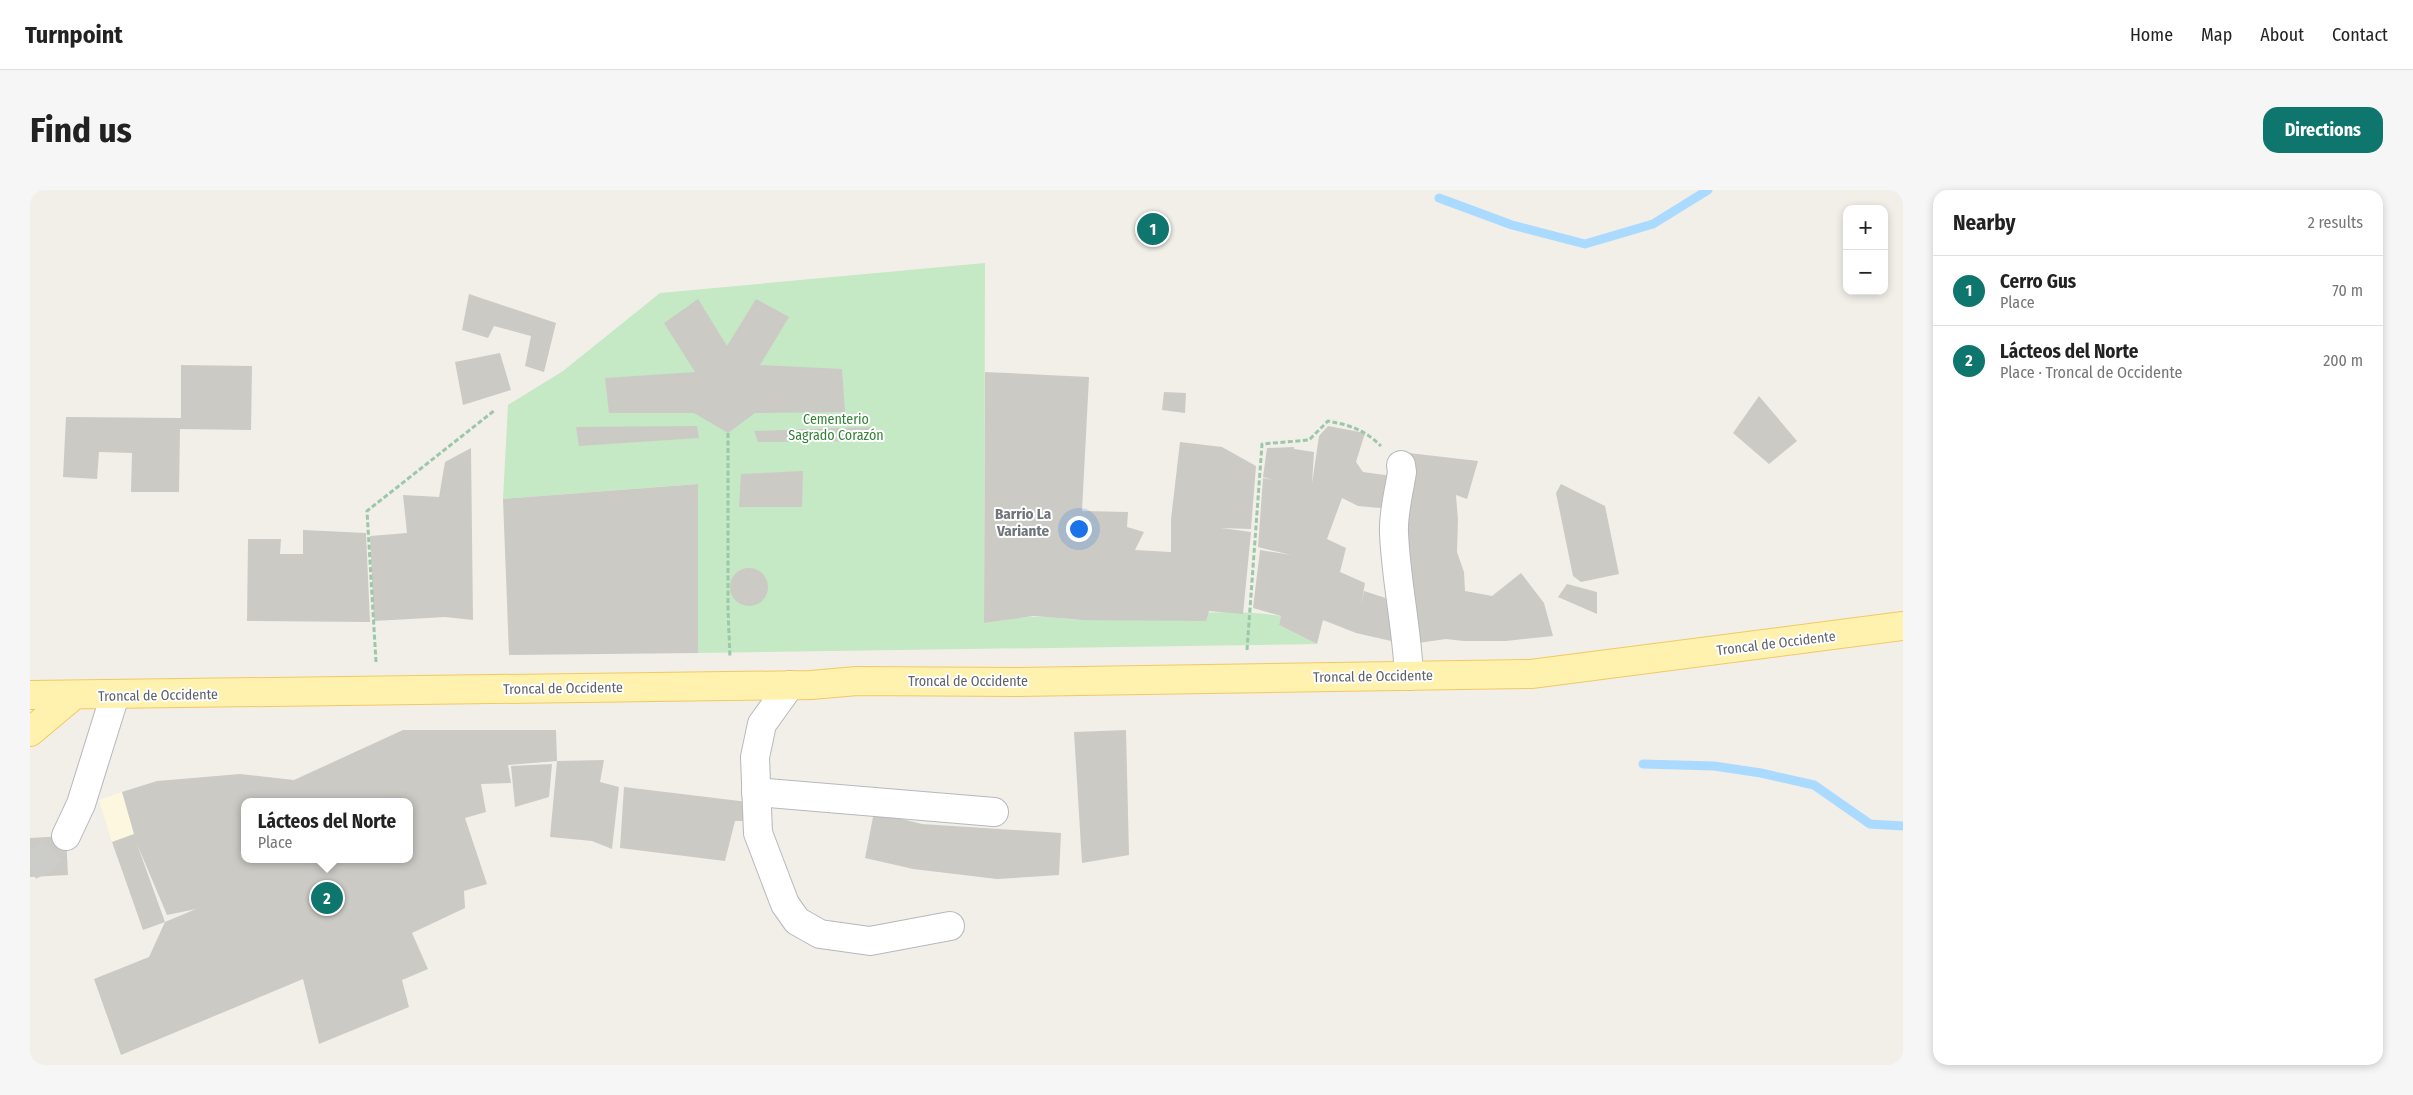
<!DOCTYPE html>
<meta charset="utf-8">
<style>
body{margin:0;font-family:"Fira Sans Condensed",sans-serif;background:#f6f6f6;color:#222}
.controls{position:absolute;right:15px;top:15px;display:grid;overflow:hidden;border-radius:10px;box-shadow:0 2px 8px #0003}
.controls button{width:45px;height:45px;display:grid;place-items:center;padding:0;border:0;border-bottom:1px solid #e0e0e0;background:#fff;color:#222;font:25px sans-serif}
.you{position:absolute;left:1048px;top:338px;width:18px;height:18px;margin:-12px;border:4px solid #fff;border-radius:50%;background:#1a73e8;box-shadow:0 0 0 8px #1a73e833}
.badge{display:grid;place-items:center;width:32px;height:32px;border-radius:50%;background:#0f766e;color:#fff;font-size:16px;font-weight:700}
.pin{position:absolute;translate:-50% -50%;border:2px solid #fff;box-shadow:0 1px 5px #0006}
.popup{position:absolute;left:211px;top:608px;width:172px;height:65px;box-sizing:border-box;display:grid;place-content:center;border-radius:10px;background:#fff;filter:drop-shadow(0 1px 4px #0005);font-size:16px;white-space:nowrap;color:#767676}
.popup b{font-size:19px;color:#222}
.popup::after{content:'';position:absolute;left:50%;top:100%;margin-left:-10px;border:10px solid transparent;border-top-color:#fff}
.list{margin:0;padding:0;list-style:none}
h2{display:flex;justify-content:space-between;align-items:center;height:65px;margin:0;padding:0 20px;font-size:21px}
h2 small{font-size:16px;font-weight:400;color:#767676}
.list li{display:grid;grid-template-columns:32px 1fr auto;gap:15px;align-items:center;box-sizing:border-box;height:70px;padding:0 20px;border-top:1px solid #e0e0e0}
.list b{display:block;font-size:19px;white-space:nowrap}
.list p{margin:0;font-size:16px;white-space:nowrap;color:#767676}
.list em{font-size:16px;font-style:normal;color:#767676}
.map{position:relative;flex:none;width:1873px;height:875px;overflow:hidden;border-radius:15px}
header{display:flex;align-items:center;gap:30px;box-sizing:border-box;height:70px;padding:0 25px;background:#fff;border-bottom:1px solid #e0e0e0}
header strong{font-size:24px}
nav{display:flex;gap:28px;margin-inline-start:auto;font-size:18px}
.intro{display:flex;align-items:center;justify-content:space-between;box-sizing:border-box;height:120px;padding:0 30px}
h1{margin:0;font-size:35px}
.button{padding:12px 22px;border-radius:15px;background:#0f766e;color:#fff;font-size:18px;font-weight:700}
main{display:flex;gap:30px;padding:0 30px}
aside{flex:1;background:#fff;border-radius:15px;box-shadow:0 2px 8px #0003}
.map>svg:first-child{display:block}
.commercial{fill:#fef7e0}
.green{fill:#c5e8c5}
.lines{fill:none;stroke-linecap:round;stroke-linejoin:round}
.stream{stroke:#aadaff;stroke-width:9}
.building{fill:#cccac5;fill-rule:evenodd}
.minor-tunnel{stroke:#ccccc8;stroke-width:28;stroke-dasharray:28 14;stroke-linecap:butt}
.minor-casing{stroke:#b5b8bc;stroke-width:30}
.major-casing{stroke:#f2c960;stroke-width:30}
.path{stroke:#9cc7a9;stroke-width:3;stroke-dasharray:5 2.5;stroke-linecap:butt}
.minor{stroke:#fff;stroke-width:28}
.major{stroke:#fff2af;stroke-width:28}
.labels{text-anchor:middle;stroke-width:4;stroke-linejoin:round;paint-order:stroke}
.park-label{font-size:14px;fill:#348238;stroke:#fff}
.street-label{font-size:14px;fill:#5f6368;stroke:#fff}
.neighbourhood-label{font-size:15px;font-weight:bold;fill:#70757a;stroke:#fff}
</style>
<header>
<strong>Turnpoint</strong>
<nav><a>Home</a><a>Map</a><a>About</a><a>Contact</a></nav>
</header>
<div class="intro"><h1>Find us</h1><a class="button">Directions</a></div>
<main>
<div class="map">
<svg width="1873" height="875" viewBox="0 0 1873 875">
<rect width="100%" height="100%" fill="#f1efe8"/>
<path class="commercial" d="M92 602 104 644 82 652 69 610Z"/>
<path class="green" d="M955 73 954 433C970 431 987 427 1003 427 1020 426 1036 430 1053 430 1119 429 1185 416 1251 426L1249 435 1287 454 668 463 667 294 473 309 478 215 533 181 630 103Z"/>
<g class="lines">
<g class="stream">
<path d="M1409 8 1482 35 1555 54 1623 34 1678 0"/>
<path d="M1613 574 1684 576 1731 583 1784 595 1840 634 1873 636"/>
</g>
</g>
<g class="building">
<path d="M439 104 526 133 514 182 495 176 501 146 464 136 458 148 432 140Z"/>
<path d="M668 109 697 156 726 109 759 127 730 175 812 179 815 222 725 223 698 243 664 223H579L575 188 665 182 634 133Z"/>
<path d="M470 163 481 200 433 215 425 172Z"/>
<path d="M151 175 222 176 221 240 150 239 149 302H101L102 263 69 262 67 289 33 287 36 227 151 228Z"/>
<path d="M955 182 1059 187 1052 321 1098 322 1097 337 1114 342 1105 360 1141 362V329L1150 252 1192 257 1226 276 1221 339 1191 338 1221 342 1213 424 1179 421 1176 431 1052 430 1004 426 954 433Z"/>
<path d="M1134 202 1156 203 1155 223 1132 220Z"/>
<path d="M1729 206 1767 251 1739 274 1703 243Z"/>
<path d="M667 236 669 248 549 256 546 237Z"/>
<path d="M1298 236 1335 243 1326 272 1333 282 1369 287 1361 319 1328 316 1312 308 1297 349 1316 358 1310 382 1335 393 1331 416 1334 401 1365 411 1361 451 1326 443 1293 430 1287 454 1249 435 1251 426 1223 418 1230 360 1261 365 1228 357 1233 288 1243 290 1233 287 1237 258 1264 257V259L1284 262 1282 294 1289 246Z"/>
<path d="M845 237V251L728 252 724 241Z"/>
<path d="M441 258 443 430 415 427 344 431 340 346 377 343 373 305 409 307 415 272Z"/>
<path d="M1379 263 1448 271 1437 309 1426 305 1428 330 1427 362 1434 382 1435 401 1462 406 1491 383 1514 413 1523 446 1476 451H1434L1416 449 1388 453 1376 389 1374 298Z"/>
<path d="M773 281 772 317H709L711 284Z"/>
<path d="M668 294V463L479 465 473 309Z"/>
<path d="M1531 294 1575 316 1589 384 1551 392 1543 386 1526 303Z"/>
<path d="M273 340 336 343 340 432 217 431 218 349H251L250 364H273Z"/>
<circle cx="719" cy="397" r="19"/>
<path d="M1537 394 1567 402V424L1528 407Z"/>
<path d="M373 540H526L527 571 478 575 481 593 451 594 456 622 435 628 457 694 434 701 435 718 382 743 398 779 372 790 379 817 289 854 273 789 91 865 64 789 119 767 135 732 166 719 137 725 107 654 135 732 113 740 82 652 104 644 92 602 127 591 210 584 264 590ZM214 612H380V669H214Z"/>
<path d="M1096 540 1099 665 1052 673 1044 542Z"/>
<path d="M574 570 570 592 589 597 582 659 562 651 520 647 527 571Z"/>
<path d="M522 574 519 607 485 617 481 576Z"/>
<path d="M594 597 718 612 715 631H705L695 671 590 658Z"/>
<path d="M844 622 892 634 1031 643 1029 685 967 689 883 679 835 668Z"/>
<path d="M36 646 38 685 0 687V648Z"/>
</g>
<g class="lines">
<path class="minor-tunnel" d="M0 676 11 671 36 646"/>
<defs>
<g id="minor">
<path d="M1371 275 1372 282C1369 302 1363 323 1364 343 1366 391 1377 438 1379 486"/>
<path d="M760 495 732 534 725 567 728 643 755 714 767 731 790 744 840 751 920 736"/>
<path d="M726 602 964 622"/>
<path d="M36 646 51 614 85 505"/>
</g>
<g id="major">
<path d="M0 505 781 495 827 491 987 492 1501 484 1873 436"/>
<path d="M0 542 43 506"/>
</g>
</defs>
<use href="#minor" class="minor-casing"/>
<use href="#major" class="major-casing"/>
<g class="path">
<path d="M698 243V420L700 468"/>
<path d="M1217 460 1232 254 1279 250 1298 231C1322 236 1333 239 1351 256"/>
<path d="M346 472 337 321 465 220"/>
</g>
<use href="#minor" class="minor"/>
<use href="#major" class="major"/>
</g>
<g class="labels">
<g class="park-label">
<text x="806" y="234">Cementerio<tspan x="806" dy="16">Sagrado Corazón</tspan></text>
</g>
<g class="street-label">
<text transform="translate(1746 453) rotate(-7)" y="5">Troncal de Occidente</text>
<text transform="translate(1343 486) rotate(-1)" y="5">Troncal de Occidente</text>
<text x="938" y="496">Troncal de Occidente</text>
<text transform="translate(533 498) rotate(-1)" y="5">Troncal de Occidente</text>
<text transform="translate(128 505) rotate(-1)" y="5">Troncal de Occidente</text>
</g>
<g class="neighbourhood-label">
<text x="993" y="329">Barrio La<tspan x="993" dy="17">Variante</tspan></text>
</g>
</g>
</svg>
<div class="controls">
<button>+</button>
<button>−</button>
</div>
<div class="you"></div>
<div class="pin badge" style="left:1123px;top:39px">1</div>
<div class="pin badge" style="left:297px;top:708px">2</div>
<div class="popup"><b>Lácteos del Norte</b>Place</div>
</div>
<aside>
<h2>Nearby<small>2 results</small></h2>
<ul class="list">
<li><span class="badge">1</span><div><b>Cerro Gus</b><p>Place</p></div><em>70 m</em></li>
<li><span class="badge">2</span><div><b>Lácteos del Norte</b><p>Place · Troncal de Occidente</p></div><em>200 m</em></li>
</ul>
</aside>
</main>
